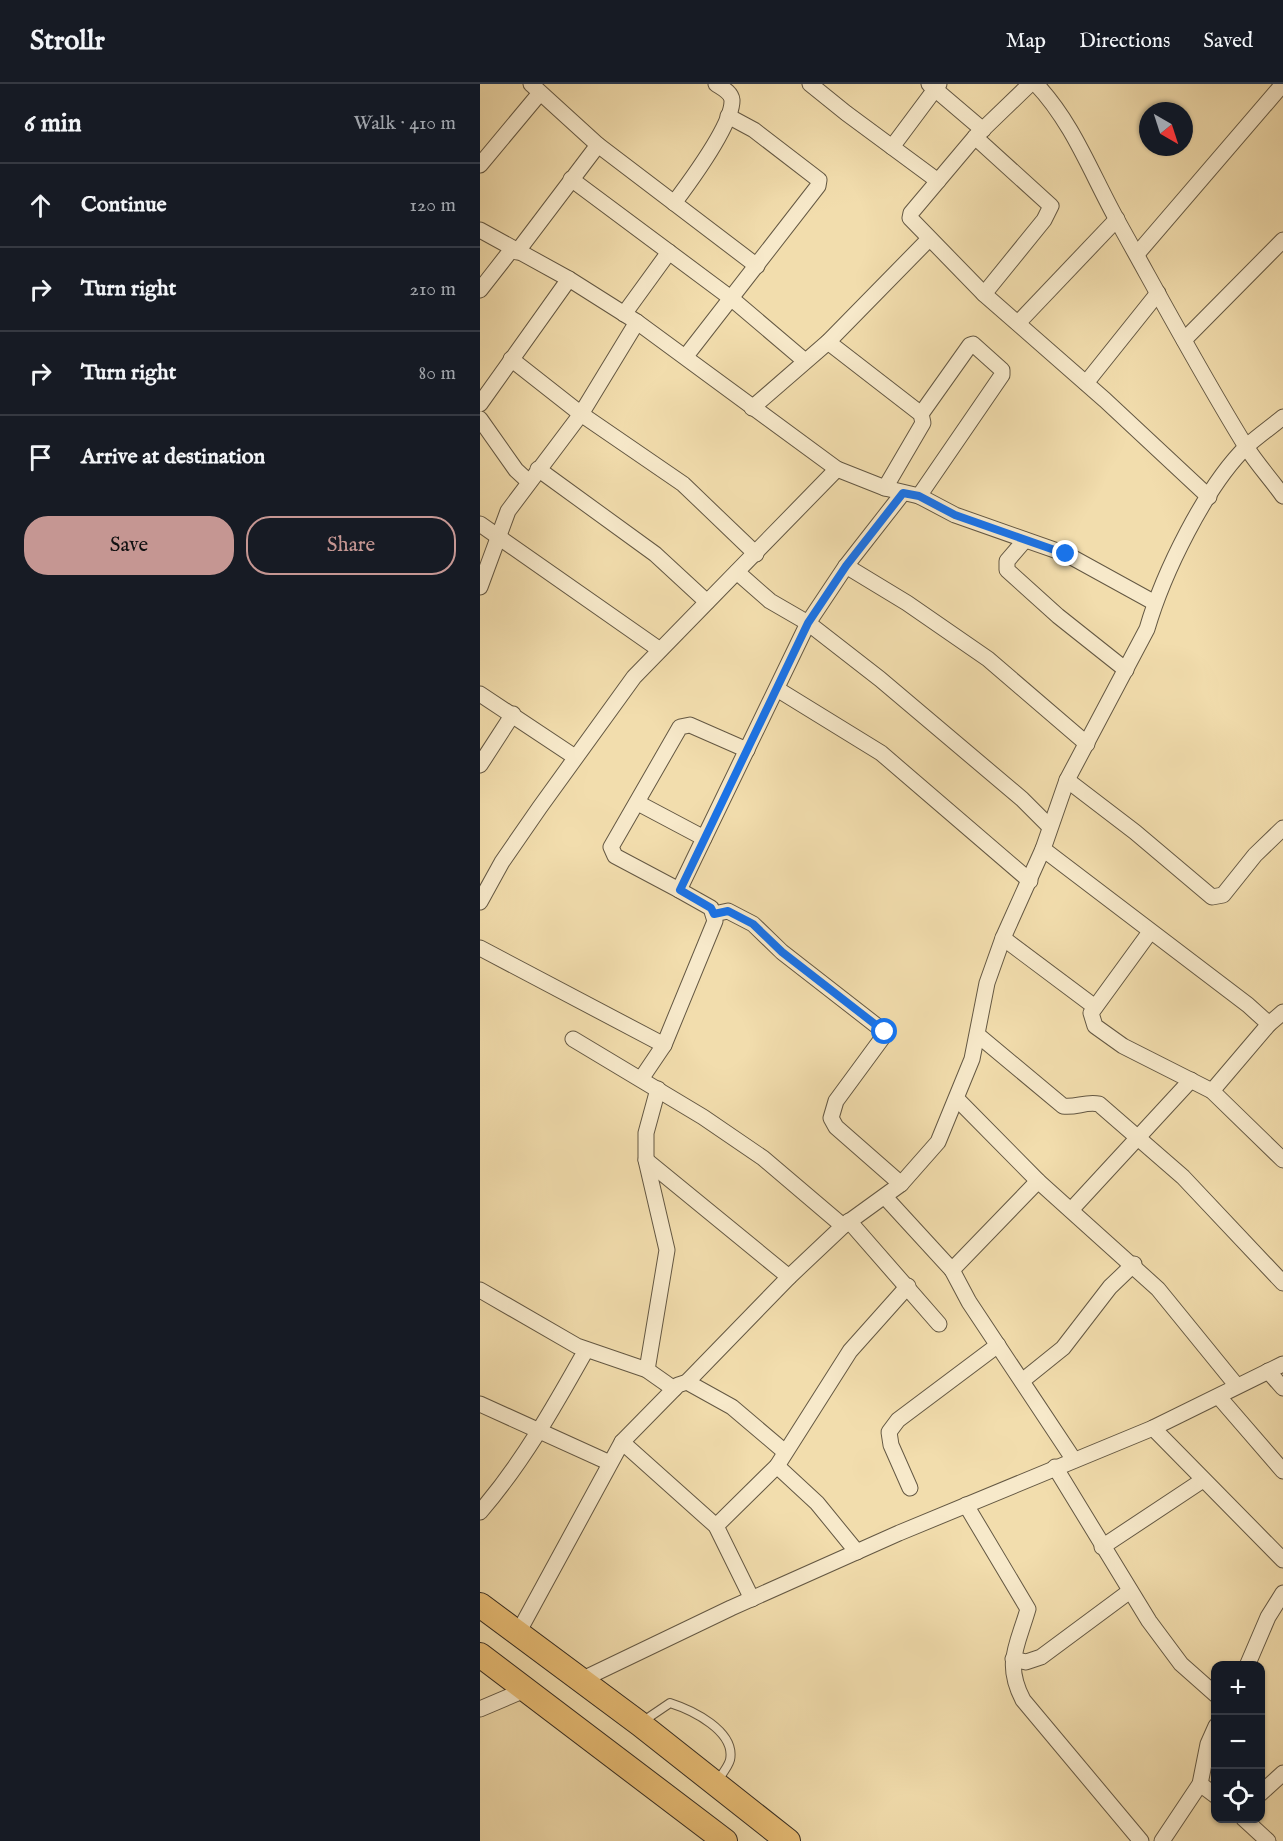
<!DOCTYPE html>
<meta charset="utf-8">
<style>
body{margin:0;font-family:"IM FELL English",serif;background:#20242c;color:#f1f3f6}
.controls{position:absolute;right:18px;bottom:18px;display:grid;overflow:hidden;border-radius:12px;box-shadow:0 2px 4px #0004}
.controls button{width:54px;height:54px;display:grid;place-items:center;padding:0;border:0;border-bottom:2px solid #363941;background:#171b24;color:#f1f3f6;font:30px sans-serif}
.compass{position:absolute;left:659px;top:18px;width:54px;height:54px;border-radius:50%;background:#171b24;box-shadow:0 2px 4px #0004;rotate:141deg}
.stop{position:absolute;width:18px;height:18px;margin:-14px;border:4px solid #1a73e8;border-radius:50%;background:#fff}
.stop.end{background:#1a73e8;border-color:#fff;box-shadow:0 2px 6px #0008}
.list{margin:0;padding:0;list-style:none}
h2{display:flex;justify-content:space-between;align-items:center;height:78px;margin:0;padding:0 24px;font-size:26px}
h2 small{font-size:20px;font-weight:400;color:#9ea1a6}
.list li{display:grid;grid-template-columns:39px 1fr auto;gap:18px;align-items:center;box-sizing:border-box;height:84px;padding:0 24px;border-top:2px solid #363941}
.list b{display:block;font-size:22px;white-space:nowrap}
.list em{font-size:20px;font-style:normal;color:#9ea1a6}
.actions{display:flex;gap:12px;padding:18px 24px}
.actions a{flex:1;padding:14px 0;border:2px solid #c59692;border-radius:24px;text-align:center;font-size:21px;color:#c59692}
.actions .main{background:#c59692;color:#111}
.icon{flex:none;width:33px;height:33px;fill:none;stroke:currentColor;stroke-width:2;stroke-linecap:round;stroke-linejoin:round}
.map{position:relative;flex:none;width:803px;height:1757px;overflow:hidden}
header{display:flex;align-items:center;gap:36px;box-sizing:border-box;height:84px;padding:0 30px;background:#171b24;border-bottom:2px solid #363941}
header strong{font-size:28px}
nav{display:flex;gap:33px;margin-inline-start:auto;font-size:21px}
main{display:flex}
aside{flex:1;background:#171b24}
.map>svg:first-child{display:block}
.lines{fill:none;stroke-linecap:round;stroke-linejoin:round}
.lane-casing{stroke:#645843;stroke-width:10}
.street-casing{stroke:#645843;stroke-width:17}
.primary-casing{stroke:#342b20;stroke-width:26}
.lane{stroke:#f7e9ca;stroke-width:8}
.street{stroke:#f7e9ca;stroke-width:15}
.primary{stroke:#e9be76;stroke-width:24}
.route{stroke:#1a73e8;stroke-width:8}
</style>
<header>
<strong>Strollr</strong>
<nav><a>Map</a><a>Directions</a><a>Saved</a></nav>
</header>
<main>
<aside>
<h2>6 min<small>Walk · 410 m</small></h2>
<ul class="list">
<li><svg class="icon" aria-label="ahead" viewBox="0 0 24 24"><path d="M12 20V5M6 11l6-6 6 6"/></svg><div><b>Continue</b></div><em>120 m</em></li>
<li><svg class="icon" aria-label="right" viewBox="0 0 24 24"><path d="M7 20v-9h11M14 6l5 5-5 5"/></svg><div><b>Turn right</b></div><em>210 m</em></li>
<li><svg class="icon" aria-label="right" viewBox="0 0 24 24"><path d="M7 20v-9h11M14 6l5 5-5 5"/></svg><div><b>Turn right</b></div><em>80 m</em></li>
<li><svg class="icon" aria-label="arrive" viewBox="0 0 24 24"><path d="M6 21V4h12l-3 4 3 4H6"/></svg><div><b>Arrive at destination</b></div></li>
</ul>
<div class="actions"><a class="main">Save</a><a>Share</a></div>
</aside>
<div class="map">
<svg width="803" height="1757" viewBox="0 0 803 1757">
<rect width="100%" height="100%" fill="#f2ddad"/>
<filter id="stains"><feTurbulence type="fractalNoise" baseFrequency=".00333" numOctaves="4"/><feColorMatrix values="0 0 0 0 .2 0 0 0 0 .09 0 0 0 0 .02 0 0 0 .5 -.17"/></filter>
<radialGradient id="worn" r=".72"><stop offset=".6" stop-color="#630" stop-opacity="0"/><stop offset="1" stop-color="#630" stop-opacity=".3"/></radialGradient>
<g class="lines">
<defs>
<path id="lane" d="M162 1638 190 1619C212 1626 256 1647 250 1676 248 1683 242 1690 238 1696"/>
<g id="street">
<path d="M51 0 118 61 277 182"/>
<path d="M330 0 366 29 458 97"/>
<path d="M449 0 503 46"/>
<path d="M550 0 495 53 431 129 430 134 504 210 625 316 729 413"/>
<path d="M556 0C593 39 611 89 637 136 679 211 720 288 765 361 776 379 791 395 803 412"/>
<path d="M495 53 571 122 564 136 504 210"/>
<path d="M412 63 459 0"/>
<path d="M0 81 60 9"/>
<path d="M91 95 252 215 325 277"/>
<path d="M194 119C209 99 253 40 252 16 251 8 242 4 236 0"/>
<path d="M0 146 89 195 157 238 357 385 405 404 439 412 475 431 586 470 675 519"/>
<path d="M37 168 118 61"/>
<path d="M657 170 803 0"/>
<path d="M0 206 32 165"/>
<path d="M144 230 189 168"/>
<path d="M538 239 637 135"/>
<path d="M704 256 803 156"/>
<path d="M348 258 441 330 443 339 405 404"/>
<path d="M206 272 338 102 339 96 274 46 248 32"/>
<path d="M31 275 101 330 203 400 276 470"/>
<path d="M606 299 678 209"/>
<path d="M0 320 89 195"/>
<path d="M272 324 348 258 449 155"/>
<path d="M0 335 36 386 49 398"/>
<path d="M58 385 175 470 227 518"/>
<path d="M439 412 522 291V286L493 260 490 261 441 330"/>
<path d="M0 440 180 566"/>
<path d="M545 456 527 477V486L578 532 646 586"/>
<path d="M366 482 427 519 508 575 607 660"/>
<path d="M257 488 290 517 328 539 400 595 542 715 569 742"/>
<path d="M0 503 28 427 101 330 157 238"/>
<path d="M297 605 401 669 550 797"/>
<path d="M0 610 95 673"/>
<path d="M0 681 33 630"/>
<path d="M587 696 655 748 732 813 743 811 775 771 803 744"/>
<path d="M158 719 224 754"/>
<path d="M563 765 768 921 789 940 732 1007"/>
<path d="M199 806 135 772 131 763 200 643 210 641 267 666"/>
<path d="M0 818 22 778 60 723 154 593 357 385"/>
<path d="M234 830 248 827 273 840 302 868 406 949 356 1017 351 1034 356 1043 421 1100"/>
<path d="M670 848 611 929 615 942 643 962 732 1007 803 1076"/>
<path d="M523 854 615 923"/>
<path d="M0 864 184 961"/>
<path d="M789 940 803 928"/>
<path d="M499 952 583 1022C596 1024 606 1017 619 1020L703 1093 803 1199"/>
<path d="M93 955 223 1033 283 1074 363 1142"/>
<path d="M161 995 184 961 235 837 231 824 199 806 328 539 366 482 423 409"/>
<path d="M477 1015 558 1097 678 1205 757 1302"/>
<path d="M166 1076 309 1193"/>
<path d="M405 1113 472 1186 489 1218 594 1376"/>
<path d="M591 1126 711 996"/>
<path d="M369 1137 459 1240"/>
<path d="M472 1186 558 1097"/>
<path d="M0 1206 97 1262 167 1286 194 1305"/>
<path d="M167 1286 187 1166 166 1076V1049L178 1005"/>
<path d="M788 1287 803 1304"/>
<path d="M542 1297 583 1264 630 1203 654 1180"/>
<path d="M207 1298 252 1323 305 1368"/>
<path d="M739 1313 803 1387"/>
<path d="M0 1320 130 1379"/>
<path d="M673 1344 803 1476"/>
<path d="M142 1358 236 1442 272 1515"/>
<path d="M297 1382 337 1419 377 1468"/>
<path d="M575 1383 669 1537 701 1580 736 1611"/>
<path d="M430 1404 411 1361 409 1348 418 1336 518 1261"/>
<path d="M486 1421 548 1525C537 1563 524 1579 543 1616L661 1757"/>
<path d="M0 1428C43 1378 74 1323 106 1266"/>
<path d="M236 1442 297 1382 370 1267 428 1202"/>
<path d="M622 1463 723 1396"/>
<path d="M38 1549 142 1358 198 1301 207 1298 309 1193 363 1142 421 1100 458 1058 492 975 507 899 523 854 563 765 587 696 667 545C683 490 725 403 767 362 778 352 791 343 803 333"/>
<path d="M533 1575 546 1578 561 1573 650 1507"/>
<path d="M767 1582 788 1533 803 1509"/>
<path d="M101 1596 251 1524 419 1449 673 1344 803 1280"/>
<path d="M0 1625 47 1605"/>
<path d="M720 1700 736 1712"/>
<path d="M780 1710 803 1689"/>
<path d="M763 1734 788 1757"/>
<path d="M682 1757 720 1700 728 1660 736 1642"/>
</g>
<g id="primary">
<path d="M0 1521 160 1640 308 1757"/>
<path d="M0 1571 245 1757"/>
</g>
</defs>
<use href="#lane" class="lane-casing"/>
<use href="#street" class="street-casing"/>
<use href="#primary" class="primary-casing"/>
<use href="#lane" class="lane"/>
<use href="#street" class="street"/>
<use href="#primary" class="primary"/>
</g>
<g class="lines">
<path class="route" d="M405 948 302 868 273 840 248 827 234 830 231 824 200 806 328 539 366 482 423 409 439 412 475 431 586 470"/>
</g>
<rect width="100%" height="100%" filter="url(#stains)"/>
<rect width="100%" height="100%" fill="url(#worn)"/>
</svg>
<div class="controls">
<button>+</button>
<button>−</button>
<button><svg class="icon" aria-label="locate" viewBox="0 0 24 24"><circle cx="12" cy="12" r="6"/><path d="M12 2v4M12 18v4M2 12h4M18 12h4"/></svg></button>
</div>
<svg class="compass" viewBox="-18 -18 36 36"><path d="M0-13l5 13h-10z" fill="#e53935"/><path d="M0 13l5-13h-10z" fill="#9ea1a6"/></svg>
<div class="stop" style="left:405px;top:948px"></div>
<div class="stop end" style="left:586px;top:470px"></div>
</div>
</main>
